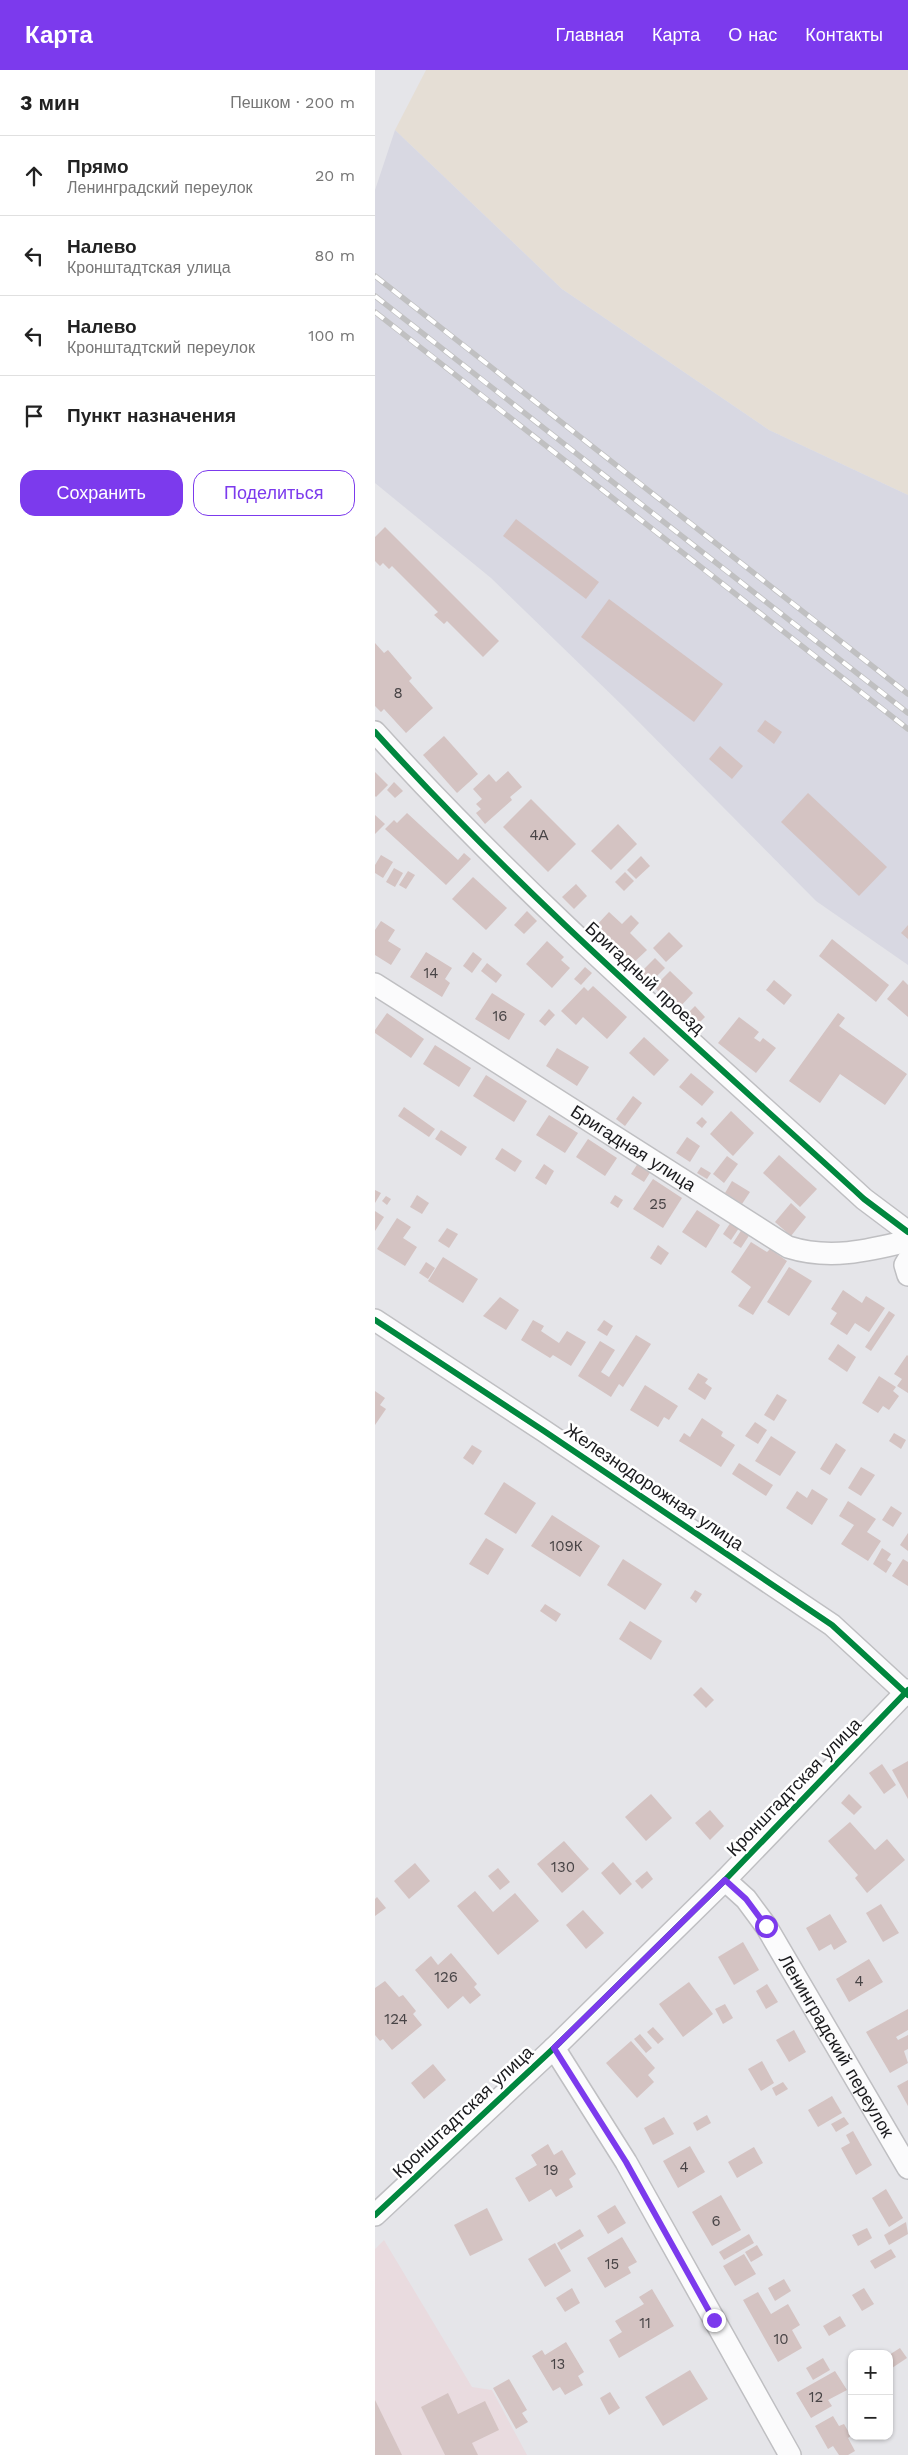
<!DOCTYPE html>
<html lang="ru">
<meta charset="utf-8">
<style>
body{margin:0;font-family:"Work Sans",sans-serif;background:#f6f6f6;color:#222}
.controls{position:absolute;right:15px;bottom:15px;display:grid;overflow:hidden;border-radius:10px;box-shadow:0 1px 4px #0004}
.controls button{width:45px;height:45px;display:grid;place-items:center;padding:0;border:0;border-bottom:1px solid #e0e0e0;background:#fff;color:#222;font:25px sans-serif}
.stop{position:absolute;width:15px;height:15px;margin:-11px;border:4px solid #7c3aed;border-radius:50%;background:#fff}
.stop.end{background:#7c3aed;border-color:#fff;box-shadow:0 1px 5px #0008}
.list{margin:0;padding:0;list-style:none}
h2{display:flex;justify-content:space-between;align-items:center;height:65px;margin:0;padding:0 20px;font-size:21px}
h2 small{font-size:16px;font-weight:400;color:#767676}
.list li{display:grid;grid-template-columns:32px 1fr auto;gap:15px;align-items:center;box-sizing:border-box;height:80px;padding:0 20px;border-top:1px solid #e0e0e0}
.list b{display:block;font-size:19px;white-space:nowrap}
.list p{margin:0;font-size:16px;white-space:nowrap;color:#767676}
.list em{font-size:16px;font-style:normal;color:#767676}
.actions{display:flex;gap:10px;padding:15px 20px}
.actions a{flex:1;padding:11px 0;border:1px solid #7c3aed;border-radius:15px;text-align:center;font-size:18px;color:#7c3aed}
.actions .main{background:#7c3aed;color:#fff}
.icon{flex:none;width:28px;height:28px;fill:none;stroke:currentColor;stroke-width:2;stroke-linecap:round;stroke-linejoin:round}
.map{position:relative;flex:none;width:533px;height:2385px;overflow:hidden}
header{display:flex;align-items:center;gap:30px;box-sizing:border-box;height:70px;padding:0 25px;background:#7c3aed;color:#fff}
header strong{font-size:24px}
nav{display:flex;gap:28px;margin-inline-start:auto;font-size:18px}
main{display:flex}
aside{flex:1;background:#fff}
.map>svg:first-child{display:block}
.commercial{fill:#e9dbdf}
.industrial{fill:#e5ded5}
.built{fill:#d8d8e2}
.building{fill:#d4c3c2}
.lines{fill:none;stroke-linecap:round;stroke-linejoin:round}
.minor-casing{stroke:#bfbfc2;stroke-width:24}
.minor{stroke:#fbfbfc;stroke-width:21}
.rail-casing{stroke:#c0c0c1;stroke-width:5.5}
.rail{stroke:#fff;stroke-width:4;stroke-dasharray:11;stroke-linecap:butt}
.cycleway-casing{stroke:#fff;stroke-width:9}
.cycleway{stroke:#00873e;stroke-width:6}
.route{stroke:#7c3aed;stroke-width:6}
.labels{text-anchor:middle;stroke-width:5;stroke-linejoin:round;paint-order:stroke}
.number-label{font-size:15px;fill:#484446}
.street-label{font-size:18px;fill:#1a1a1d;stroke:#fff}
</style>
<header>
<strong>Карта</strong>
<nav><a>Главная</a><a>Карта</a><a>О нас</a><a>Контакты</a></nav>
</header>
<main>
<aside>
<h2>3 мин<small>Пешком · 200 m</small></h2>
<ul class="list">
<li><svg class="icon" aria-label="ahead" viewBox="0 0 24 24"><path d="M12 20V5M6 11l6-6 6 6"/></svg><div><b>Прямо</b><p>Ленинградский переулок</p></div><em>20 m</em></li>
<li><svg class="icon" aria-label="left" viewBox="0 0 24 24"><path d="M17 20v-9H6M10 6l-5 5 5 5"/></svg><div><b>Налево</b><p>Кронштадтская улица</p></div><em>80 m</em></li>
<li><svg class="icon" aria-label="left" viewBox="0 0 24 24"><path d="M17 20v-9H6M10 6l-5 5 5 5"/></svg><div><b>Налево</b><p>Кронштадтский переулок</p></div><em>100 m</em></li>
<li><svg class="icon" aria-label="arrive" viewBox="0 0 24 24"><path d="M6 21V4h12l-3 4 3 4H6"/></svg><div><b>Пункт назначения</b></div></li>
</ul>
<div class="actions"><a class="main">Сохранить</a><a>Поделиться</a></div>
</aside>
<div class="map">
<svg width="533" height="2385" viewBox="0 0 533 2385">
<rect width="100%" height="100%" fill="#e5e5e9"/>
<path class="commercial" d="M9 2170 97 2317 117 2320 152 2385H0V2179Z"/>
<path class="industrial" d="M51 0H533V425L394 360 187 219 20 60Z"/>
<path class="built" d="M20 60 187 219 394 360 533 425V895L441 831 249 637 116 508 0 413V120Z"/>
<g class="building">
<path d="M141 449 224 512 211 529 128 466Z"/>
<path d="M10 457 124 571 108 587 72 551 69 554 59 545 63 542 17 496 14 499 8 493 5 496 0 491V467Z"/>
<path d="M234 529 348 614 319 652 206 567Z"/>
<path d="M0 573 9 583 13 580 37 608 34 611 58 638 31 663 9 639 6 642 0 636Z"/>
<path d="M390 650 407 662 399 674 382 661Z"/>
<path d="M69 666 103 704 82 723 48 685Z"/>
<path d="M345 676 368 696 357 709 334 689Z"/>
<path d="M133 701 147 717 135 727 137 730 110 754 101 743 106 739 101 734 107 729 98 719 114 704 121 712Z"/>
<path d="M0 702 13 715 1 727 0 726Z"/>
<path d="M19 712 28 721 20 728 12 720Z"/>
<path d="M433 723 512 797 484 826 406 752Z"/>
<path d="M156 729 201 774 173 802 128 757Z"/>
<path d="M32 743 83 790 89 783 96 789 71 815 10 759 19 750 22 753Z"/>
<path d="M0 745 10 754 0 764Z"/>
<path d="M243 754 262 774 236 800 216 781Z"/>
<path d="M6 785 18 792 8 808 0 803V795Z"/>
<path d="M266 786 275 796 261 809 252 800Z"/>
<path d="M19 798 28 803 20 817 11 812Z"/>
<path d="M33 801 40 805 31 819 24 815Z"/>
<path d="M250 802 259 811 249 821 240 812Z"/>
<path d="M98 807 132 838 111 860 77 829Z"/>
<path d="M201 814 212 826 199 839 187 827Z"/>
<path d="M152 841 162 851 149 864 139 855Z"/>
<path d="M234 842 247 854 256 845 264 853 255 863 272 880 256 895 219 858Z"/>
<path d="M6 851 20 860 13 871 26 879 16 895 0 885V860Z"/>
<path d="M533 855V869L526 863Z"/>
<path d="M294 862 308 876 291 892 278 878Z"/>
<path d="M457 869 514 915 501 932 444 886Z"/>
<path d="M172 871 189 887 186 890 195 898 177 918 151 894Z"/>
<path d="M51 882 77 898 70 909 75 913 67 927 35 907Z"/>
<path d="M98 882 107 889 97 903 88 896Z"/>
<path d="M280 888 290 898 275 913 265 903Z"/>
<path d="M112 893 127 905 121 913 106 901Z"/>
<path d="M210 897 217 903 206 915 199 909Z"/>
<path d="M295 901 318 923 302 940 279 917Z"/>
<path d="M399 910 417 925 409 935 391 920Z"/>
<path d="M528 910 533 915V947L512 929Z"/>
<path d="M218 916 252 947 232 969 208 947 201 955 186 941 209 917 213 921Z"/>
<path d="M117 923 150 944 134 970 100 949Z"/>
<path d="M320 936 330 947 319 958 309 947Z"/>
<path d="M174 939 180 945 170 956 164 951Z"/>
<path d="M12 943 49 969 36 988 0 963V960Z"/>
<path d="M463 943 470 948 464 956 532 1004 510 1035 465 1004 445 1033 414 1011Z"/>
<path d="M364 947 384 962 379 968 385 972 388 968 401 978 381 1003 343 973Z"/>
<path d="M269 967 294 990 279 1006 254 983Z"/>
<path d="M60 975 96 998 84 1017 48 994Z"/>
<path d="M182 978 214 997 202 1016 171 996Z"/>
<path d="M316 1003 339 1022 327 1036 304 1017Z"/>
<path d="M111 1005 152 1031 139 1052 98 1026Z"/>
<path d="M258 1026 267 1033 250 1056 241 1049Z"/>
<path d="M29 1037 60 1059 54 1067 23 1046Z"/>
<path d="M356 1041 379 1063 358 1086 335 1064Z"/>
<path d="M174 1045 203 1063 190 1083 161 1065Z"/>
<path d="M327 1047 332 1052 327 1058 321 1053Z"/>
<path d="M66 1060 92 1077 86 1086 60 1069Z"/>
<path d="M312 1067 325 1076 315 1092 301 1083Z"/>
<path d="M213 1069 242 1088 230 1106 201 1087Z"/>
<path d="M127 1078 147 1091 140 1102 120 1089Z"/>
<path d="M404 1085 442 1119 425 1137 388 1103Z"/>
<path d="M352 1086 363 1094 349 1113 338 1104Z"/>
<path d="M265 1090 278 1098 269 1112 256 1104Z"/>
<path d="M169 1094 179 1101 171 1115 160 1108Z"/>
<path d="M326 1097 336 1103 332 1109 322 1103Z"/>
<path d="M278 1109 307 1128 288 1158 258 1139Z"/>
<path d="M357 1111 375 1122 367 1134 350 1123Z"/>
<path d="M0 1120 6 1123 0 1133Z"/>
<path d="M42 1125 54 1133 47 1144 35 1137Z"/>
<path d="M240 1125 248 1130 243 1138 235 1133Z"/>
<path d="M11 1126 16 1129 12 1135 7 1131Z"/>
<path d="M416 1133 431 1147 416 1166 400 1152Z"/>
<path d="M322 1140 345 1155 331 1178 307 1162Z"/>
<path d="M0 1141 9 1147 0 1161Z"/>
<path d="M22 1148 36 1157 28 1168 42 1177 30 1196 2 1179Z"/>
<path d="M358 1149 366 1155 356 1170 348 1164Z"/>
<path d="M369 1156 377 1161 366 1178 358 1173Z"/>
<path d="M72 1158 83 1164 74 1178 63 1171Z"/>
<path d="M376 1172 392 1182 395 1179 412 1191 378 1245 363 1236 376 1217 356 1202Z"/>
<path d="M283 1175 294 1183 286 1195 275 1188Z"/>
<path d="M68 1187 103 1209 88 1233 53 1211Z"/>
<path d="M51 1192 60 1198 53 1209 44 1203Z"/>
<path d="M414 1197 437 1211 414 1246 392 1232Z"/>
<path d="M468 1220 487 1233 491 1226 510 1238 494 1262 480 1253 472 1265 455 1254 462 1243 456 1239Z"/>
<path d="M125 1227 144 1240 131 1260 108 1246Z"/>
<path d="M514 1241 520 1245 496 1281 490 1277Z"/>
<path d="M158 1250 169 1256 166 1261 184 1273 192 1261 211 1272 196 1296 178 1285 175 1288 146 1270Z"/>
<path d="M229 1250 238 1256 232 1266 222 1260Z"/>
<path d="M261 1265 276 1274 248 1317 244 1314 236 1327 203 1306 225 1271 240 1280 226 1302 234 1307Z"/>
<path d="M463 1274 481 1287 472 1302 453 1289Z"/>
<path d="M532 1285 533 1286V1323L522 1316 527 1309 519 1304Z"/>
<path d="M323 1303 333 1309 330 1313 337 1318 330 1330 313 1319Z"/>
<path d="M504 1306 521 1317 518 1321 524 1326 514 1340 508 1336 503 1343 487 1333Z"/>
<path d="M270 1315 303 1336 294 1350 289 1347 283 1357 255 1340Z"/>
<path d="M0 1321 10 1328 5 1335 11 1339 0 1355Z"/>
<path d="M402 1324 412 1330 399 1351 389 1345Z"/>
<path d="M327 1348 348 1362 346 1366 360 1375 346 1397 304 1371 309 1363 315 1367Z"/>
<path d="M380 1352 392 1360 383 1374 370 1366Z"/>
<path d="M519 1363 531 1370 526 1379 514 1371Z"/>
<path d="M396 1366 421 1382 405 1406 380 1391Z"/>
<path d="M461 1373 471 1380 455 1405 445 1399Z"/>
<path d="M97 1375 107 1381 98 1395 88 1388Z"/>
<path d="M364 1393 398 1415 391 1426 357 1404Z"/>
<path d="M486 1397 500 1405 486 1426 473 1418Z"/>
<path d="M129 1412 161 1433 141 1464 109 1444Z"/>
<path d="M437 1419 453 1429 437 1455 411 1438 422 1421 432 1428Z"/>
<path d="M473 1431 501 1449 492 1462 506 1471 493 1491 466 1474 479 1455 464 1446Z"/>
<path d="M516 1436 527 1443 518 1457 507 1450Z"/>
<path d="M177 1445 225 1476 205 1507 156 1476Z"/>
<path d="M533 1463V1481L525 1475Z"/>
<path d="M111 1468 129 1479 113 1505 94 1494Z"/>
<path d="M507 1478 516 1484 512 1490 517 1493 511 1503 498 1494Z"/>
<path d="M248 1489 287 1514 270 1540 232 1515Z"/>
<path d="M528 1489 533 1492V1516L517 1506Z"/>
<path d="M320 1520 327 1524 321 1533 315 1528Z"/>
<path d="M170 1534 186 1544 181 1552 165 1541Z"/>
<path d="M255 1551 287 1571 276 1590 244 1569Z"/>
<path d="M326 1617 339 1630 331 1638 318 1625Z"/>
<path d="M533 1691V1729L517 1700Z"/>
<path d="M507 1694 521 1715 509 1724 494 1703Z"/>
<path d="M276 1724 297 1748 271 1771 250 1747Z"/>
<path d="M474 1724 487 1737 479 1745 466 1733Z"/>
<path d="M335 1740 349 1756 335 1770 320 1753Z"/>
<path d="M475 1752 500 1780 512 1769 530 1790 492 1823 480 1808 483 1805 453 1771Z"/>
<path d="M189 1771 214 1799 187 1823 162 1794Z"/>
<path d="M238 1792 257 1814 245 1825 226 1803Z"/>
<path d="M40 1793 55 1811 34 1829 19 1811Z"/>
<path d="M123 1798 135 1812 125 1820 113 1806Z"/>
<path d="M272 1801 278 1809 267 1819 260 1811Z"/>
<path d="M100 1821 118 1842 140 1823 164 1851 123 1885 82 1836Z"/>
<path d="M2 1827 11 1838 0 1846V1829Z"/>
<path d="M506 1834 524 1863 508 1872 491 1843Z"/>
<path d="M208 1840 229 1863 211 1879 191 1855Z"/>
<path d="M455 1844 472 1872 459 1880 456 1874 444 1881 431 1858Z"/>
<path d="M368 1872 384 1900 359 1915 343 1887Z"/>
<path d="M76 1883 102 1914 99 1917 106 1925 95 1934 88 1926 73 1939 40 1900 56 1886 63 1895Z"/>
<path d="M494 1889 508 1912 474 1932 461 1909Z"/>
<path d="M10 1911 24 1927 28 1925 41 1941 38 1944 47 1955 17 1980 8 1969 5 1971 0 1965V1918Z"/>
<path d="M314 1912 338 1944 308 1967 284 1934Z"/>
<path d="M392 1914 403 1932 391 1939 381 1921Z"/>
<path d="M350 1934 358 1948 348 1954 340 1939Z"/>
<path d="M533 1939V1960L521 1967 523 1970 533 1965V1979L529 1981 533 1993 515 2003 491 1962Z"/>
<path d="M278 1957 289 1969 283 1974 272 1962Z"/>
<path d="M419 1960 431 1982 414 1992 401 1970Z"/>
<path d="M265 1964 277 1978 271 1983 259 1969Z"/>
<path d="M256 1971 280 1998 273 2005 279 2012 262 2028 231 1993Z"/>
<path d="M387 1991 399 2013 386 2021 373 1999Z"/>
<path d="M58 1994 71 2010 49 2029 36 2013Z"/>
<path d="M533 2010V2036L522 2016Z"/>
<path d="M408 2012 413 2019 401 2026 397 2018Z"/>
<path d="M457 2026 467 2043 443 2057 433 2040Z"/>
<path d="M332 2045 336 2053 322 2061 318 2053Z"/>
<path d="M289 2047 299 2064 278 2075 269 2058Z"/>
<path d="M469 2047 474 2054 461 2062 456 2054Z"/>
<path d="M478 2061 497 2095 481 2105 466 2078 475 2073 471 2065Z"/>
<path d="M173 2074 179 2085 187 2080 201 2104 194 2109 198 2117 181 2127 176 2119 154 2132 140 2108 162 2095 156 2085Z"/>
<path d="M315 2076 330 2102 303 2118 288 2091Z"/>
<path d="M379 2077 388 2093 362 2108 353 2092Z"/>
<path d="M511 2119 528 2148 514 2157 497 2128Z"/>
<path d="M346 2125 366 2160 337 2176 317 2142Z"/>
<path d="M240 2135 251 2153 233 2164 222 2146Z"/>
<path d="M112 2138 128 2170 95 2186 79 2155Z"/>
<path d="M531 2152 533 2164 514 2175 509 2165Z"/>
<path d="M492 2158 497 2168 483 2176 477 2165Z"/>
<path d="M205 2159 209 2166 186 2180 182 2173Z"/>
<path d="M374 2164 379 2173 349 2190 344 2182Z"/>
<path d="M247 2167 262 2192 253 2197 256 2203 230 2218 212 2188Z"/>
<path d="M180 2173 196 2201 170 2217 153 2189Z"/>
<path d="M382 2175 388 2185 376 2192 370 2182Z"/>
<path d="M516 2179 521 2187 500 2199 495 2191Z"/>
<path d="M369 2184 381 2204 360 2216 348 2196Z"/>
<path d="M409 2209 416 2221 400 2231 393 2218Z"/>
<path d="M197 2218 205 2233 190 2242 181 2228Z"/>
<path d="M489 2218 499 2234 487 2241 477 2225Z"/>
<path d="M277 2219 299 2256 244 2288 234 2270 247 2262 240 2251 269 2234 264 2227Z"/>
<path d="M383 2222 396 2244 413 2234 425 2255 417 2260 427 2278 403 2292 368 2230Z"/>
<path d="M465 2246 471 2256 454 2266 448 2256Z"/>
<path d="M191 2272 209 2302 203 2306 208 2315 190 2325 185 2317 178 2321 157 2286 167 2280 170 2285Z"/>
<path d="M525 2278 532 2288 517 2298 514 2293V2285Z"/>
<path d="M448 2288 455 2300 438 2310 431 2298Z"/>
<path d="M315 2300 333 2329 288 2356 270 2327Z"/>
<path d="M460 2301 472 2320 453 2330 457 2336 436 2348 421 2323Z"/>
<path d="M134 2309 152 2340 147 2343 153 2352 141 2359 118 2318Z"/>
<path d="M235 2322 245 2338 234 2345 225 2328Z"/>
<path d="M73 2323 83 2344 110 2331 124 2360 97 2373 103 2385H70L46 2337Z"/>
<path d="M0 2330 27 2385H0Z"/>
<path d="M458 2346 464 2356 469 2354 476 2366 473 2368 480 2381 473 2385H464L458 2376 453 2379 440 2356Z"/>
</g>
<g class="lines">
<defs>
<g id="minor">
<path d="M0 662C151 829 323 977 489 1129L533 1162"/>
<path id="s1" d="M0 914 413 1177C454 1190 492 1181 533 1171"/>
<path d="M533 1190 530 1195 533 1205"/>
<path d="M0 1250 169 1361 457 1555 533 1625"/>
<path id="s2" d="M350 1810 371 1829 391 1856 533 2098"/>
<path d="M179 1978 251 2092 415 2385"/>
<path d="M0 2145 179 1978 350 1810 533 1620"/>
</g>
</defs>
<use href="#minor" class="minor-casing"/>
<use href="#minor" class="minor"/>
<defs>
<g id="rail">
<path d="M0 206 533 624"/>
<path d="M0 226 533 643"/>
<path d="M0 242 533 659"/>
</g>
</defs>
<use href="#rail" class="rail-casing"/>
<use href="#rail" class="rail"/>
<defs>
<g id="cycleway">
<path d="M0 662C151 829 323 977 489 1129L533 1162"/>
<path d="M0 1250 169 1361 457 1555 533 1625"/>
<path d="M0 2145 179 1978 350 1810 533 1620"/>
</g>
</defs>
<use href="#cycleway" class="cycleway-casing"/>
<use href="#cycleway" class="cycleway"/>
</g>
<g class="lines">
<path class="route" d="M339 2250 251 2092 179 1978 350 1810 371 1829 391 1856"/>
</g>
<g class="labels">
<g class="number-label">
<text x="23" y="628">8</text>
<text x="164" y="770">4А</text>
<text x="56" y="908">14</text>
<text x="125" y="951">16</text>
<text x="283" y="1139">25</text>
<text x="191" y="1481">109К</text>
<text x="188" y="1802">130</text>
<text x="71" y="1912">126</text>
<text x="484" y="1916">4</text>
<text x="21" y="1954">124</text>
<text x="309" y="2102">4</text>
<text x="176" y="2105">19</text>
<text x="341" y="2156">6</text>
<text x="237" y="2199">15</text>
<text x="270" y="2258">11</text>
<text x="406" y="2274">10</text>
<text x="183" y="2299">13</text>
<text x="441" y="2332">12</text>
</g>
<g class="street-label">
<text transform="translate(270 908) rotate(43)" y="6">Бригадный проезд</text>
<text dy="6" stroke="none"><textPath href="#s1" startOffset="306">Бригадная улица</textPath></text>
<text transform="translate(279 1417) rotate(34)" y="6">Железнодорожная улица</text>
<text transform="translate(419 1717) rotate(-46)" y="6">Кронштадтская улица</text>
<text dy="6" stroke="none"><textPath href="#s2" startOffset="201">Ленинградский переулок</textPath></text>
<text transform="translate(88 2042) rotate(-43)" y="6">Кронштадтская улица</text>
</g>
</g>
</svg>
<div class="controls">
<button>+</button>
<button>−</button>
</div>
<div class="stop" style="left:391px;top:1856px"></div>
<div class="stop end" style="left:339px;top:2250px"></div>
</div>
</main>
